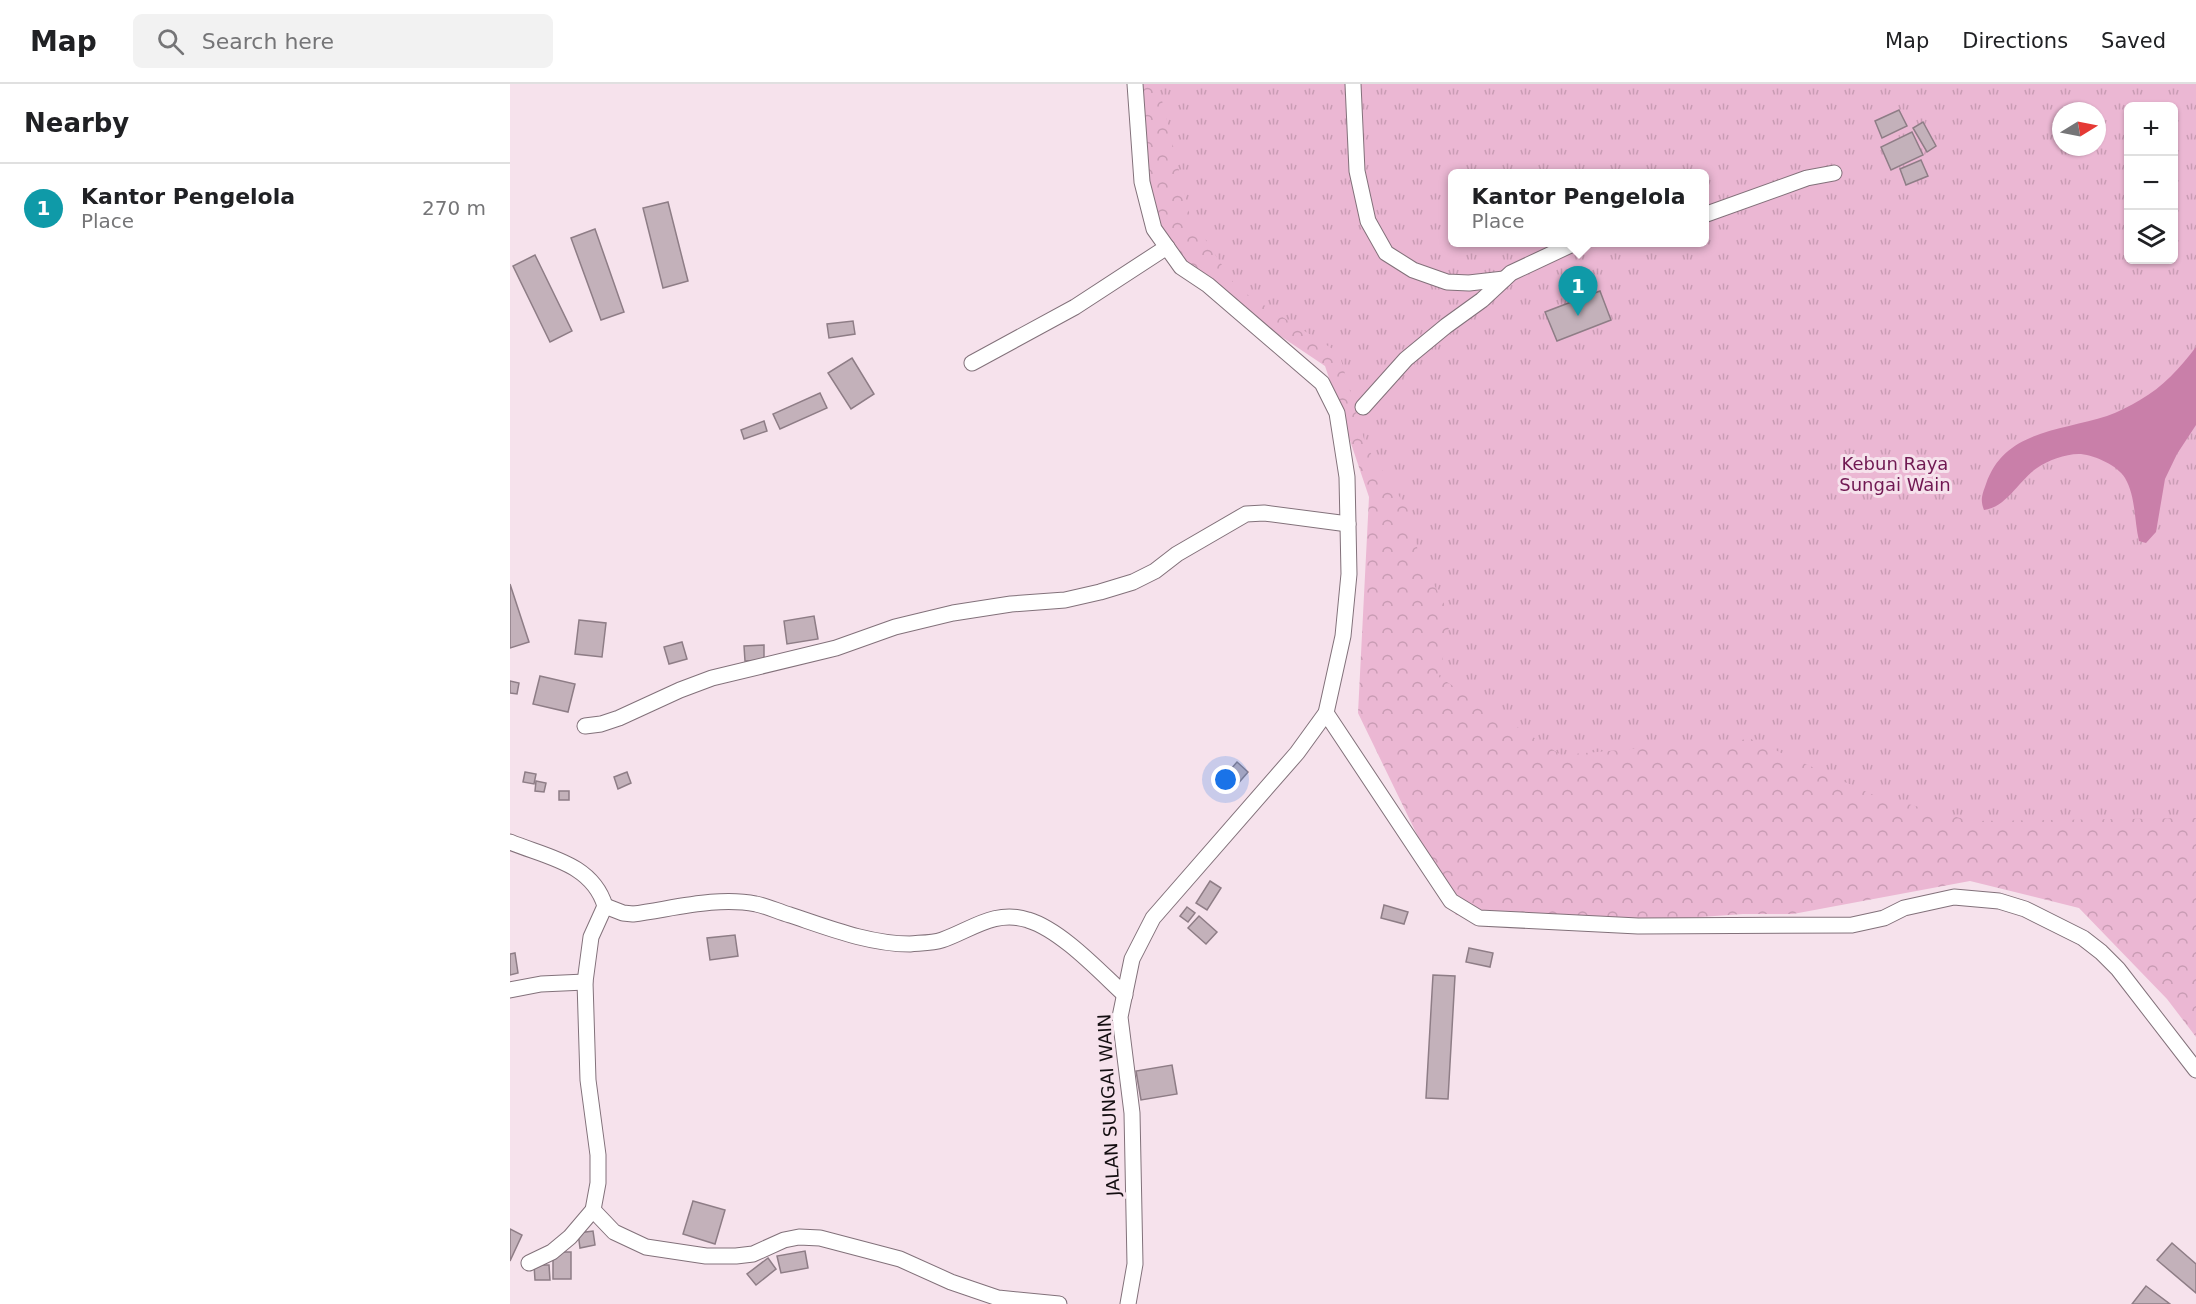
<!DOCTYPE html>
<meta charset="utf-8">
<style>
body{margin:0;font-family:"DejaVu Sans",sans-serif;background:#f2f2f2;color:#202124}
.controls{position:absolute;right:18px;top:18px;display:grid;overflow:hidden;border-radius:9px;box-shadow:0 2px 4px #0004}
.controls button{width:54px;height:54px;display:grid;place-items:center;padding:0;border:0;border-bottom:2px solid #e0e0e0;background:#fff;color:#202124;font:30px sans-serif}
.compass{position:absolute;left:1542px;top:18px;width:54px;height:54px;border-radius:50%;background:#fff;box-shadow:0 2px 4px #0004;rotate:80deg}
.you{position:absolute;left:716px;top:696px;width:21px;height:21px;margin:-15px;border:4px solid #fff;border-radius:50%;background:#1a73e8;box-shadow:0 0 0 9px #1a73e833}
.badge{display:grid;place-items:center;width:39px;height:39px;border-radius:50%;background:#b45309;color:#fff;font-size:20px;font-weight:700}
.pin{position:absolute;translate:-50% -50px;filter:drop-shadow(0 2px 3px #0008)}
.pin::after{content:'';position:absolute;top:32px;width:21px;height:18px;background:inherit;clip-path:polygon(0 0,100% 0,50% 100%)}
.popup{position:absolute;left:938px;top:85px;width:261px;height:78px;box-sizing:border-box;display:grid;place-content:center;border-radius:9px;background:#fff;filter:drop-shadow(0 2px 4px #0005);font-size:20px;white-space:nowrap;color:#757577}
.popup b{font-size:22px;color:#202124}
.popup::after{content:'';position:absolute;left:50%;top:100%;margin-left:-12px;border:12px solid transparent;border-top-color:#fff}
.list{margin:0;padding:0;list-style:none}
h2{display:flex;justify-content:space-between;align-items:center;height:78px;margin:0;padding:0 24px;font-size:26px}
h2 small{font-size:20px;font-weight:400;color:#757577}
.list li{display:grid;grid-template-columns:39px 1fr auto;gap:18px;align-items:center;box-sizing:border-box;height:90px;padding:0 24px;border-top:2px solid #e0e0e0}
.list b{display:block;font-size:22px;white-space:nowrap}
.list p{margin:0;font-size:20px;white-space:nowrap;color:#757577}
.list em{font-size:20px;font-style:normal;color:#757577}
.icon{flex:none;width:33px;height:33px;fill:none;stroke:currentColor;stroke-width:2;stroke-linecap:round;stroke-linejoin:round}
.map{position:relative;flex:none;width:1686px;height:1220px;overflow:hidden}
header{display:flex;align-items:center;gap:36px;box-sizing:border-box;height:84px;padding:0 30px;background:#fff;border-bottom:2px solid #e0e0e0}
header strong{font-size:28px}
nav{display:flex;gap:33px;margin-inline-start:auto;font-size:21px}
.search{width:420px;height:54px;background:#f2f2f2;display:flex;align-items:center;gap:15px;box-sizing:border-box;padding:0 21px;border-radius:9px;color:#757577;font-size:22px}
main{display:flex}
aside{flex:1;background:#fff}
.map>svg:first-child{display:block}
.forest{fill:url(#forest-crowns);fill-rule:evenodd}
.park{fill:url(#park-tufts);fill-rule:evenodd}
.water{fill:#c97fa9}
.building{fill:#c3b1ba;stroke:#8e7d86;stroke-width:1.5}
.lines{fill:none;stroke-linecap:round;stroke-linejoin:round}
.minor-casing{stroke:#82717a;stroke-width:17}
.minor{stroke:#fff;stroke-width:15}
.labels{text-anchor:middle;stroke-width:6;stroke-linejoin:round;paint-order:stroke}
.park-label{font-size:18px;fill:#701852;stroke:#f6e2ec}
.street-label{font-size:18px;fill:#140e11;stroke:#f6e2ec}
</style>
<header>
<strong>Map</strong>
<div class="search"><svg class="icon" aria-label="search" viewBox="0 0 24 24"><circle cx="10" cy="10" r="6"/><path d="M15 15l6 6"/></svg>Search here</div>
<nav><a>Map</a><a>Directions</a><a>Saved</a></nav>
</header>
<main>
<aside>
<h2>Nearby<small></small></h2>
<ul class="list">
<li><span class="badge" style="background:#0f9aa8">1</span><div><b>Kantor Pengelola</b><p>Place</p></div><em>270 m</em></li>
</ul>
</aside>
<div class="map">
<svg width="1686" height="1220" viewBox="0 0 1686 1220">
<defs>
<pattern id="forest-crowns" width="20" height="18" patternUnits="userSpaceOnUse" patternTransform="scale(1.5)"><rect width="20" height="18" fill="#ebb7d3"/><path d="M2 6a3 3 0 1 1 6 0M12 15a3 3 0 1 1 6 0" fill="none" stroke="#c99cb4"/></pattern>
<pattern id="park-tufts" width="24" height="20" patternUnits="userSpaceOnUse" patternTransform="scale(1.5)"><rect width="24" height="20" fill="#ebb7d3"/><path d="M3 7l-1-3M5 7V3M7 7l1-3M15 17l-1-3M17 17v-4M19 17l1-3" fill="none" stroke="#c99cb4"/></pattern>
</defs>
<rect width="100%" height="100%" fill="#f6e2ec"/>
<path class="forest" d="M628 0H1667L1686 341V953L1657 915 1569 824 1460 797 1283 830H1233L1163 835 946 831 848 629 859 413 815 282 668 183 638 129ZM1618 22H1664V176H1618ZM1551 27H1587V63H1551ZM942 89H1194V158H942Z"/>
<path class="park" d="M648 0H1686V734L1461 737 1361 710 1241 655 1051 671 929 593 941 533 909 472 899 427 856 362 829 269 727 204 680 132ZM1618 22H1664V176H1618ZM1551 27H1587V63H1551ZM942 89H1194V158H942Z"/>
<path class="water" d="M1686 263V341L1667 370 1655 395 1646 448 1636 459 1629 457C1624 436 1626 413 1615 394 1607 381 1586 372 1571 370 1558 369 1538 376 1527 384 1509 396 1497 423 1474 426 1470 416 1472 411 1476 400 1494 346 1551 347 1597 332 1608 328 1620 322 1630 316 1653 303 1670 284 1686 263Z"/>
<g class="building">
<path d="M1389 26 1397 42 1372 54 1365 37Z"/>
<path d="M1413 38 1426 62 1417 68 1403 44Z"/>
<path d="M1402 48 1413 71 1381 86 1371 63Z"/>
<path d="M1411 76 1418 92 1396 101 1390 85Z"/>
<path d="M158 118 178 197 153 204 133 124Z"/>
<path d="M85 145 114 228 91 236 61 154Z"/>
<path d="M25 171 62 247 40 258 3 182Z"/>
<path d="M1090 207 1101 236 1047 257 1035 228Z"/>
<path d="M343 237 345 250 319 254 317 240Z"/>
<path d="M342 274 364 310 341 325 318 289Z"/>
<path d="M310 309 317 324 270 345 263 330Z"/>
<path d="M254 337 257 347 234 355 231 346Z"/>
<path d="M0 500 19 558 0 564Z"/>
<path d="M304 532 308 555 277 560 274 537Z"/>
<path d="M69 536 96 539 92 573 65 570Z"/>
<path d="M172 558 177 575 159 580 154 563Z"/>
<path d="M254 561V576L235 577 234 562Z"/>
<path d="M30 592 65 600 58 628 23 620Z"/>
<path d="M0 597 9 599 7 610 0 609Z"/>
<path d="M727 678 738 688 726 702 715 692Z"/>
<path d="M15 688 26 690 24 700 13 698Z"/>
<path d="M117 688 121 699 108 705 104 693Z"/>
<path d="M26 697 36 699 34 708 25 707Z"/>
<rect x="49" y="707" width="10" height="9"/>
<path d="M700 797 711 804 697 826 686 819Z"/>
<path d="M874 821 898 828 894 840 871 834Z"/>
<path d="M677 823 685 829 678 838 670 832Z"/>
<path d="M689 832 707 848 696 860 678 844Z"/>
<path d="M225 851 228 872 200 876 197 854Z"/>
<path d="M959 864 983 869 980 883 956 878Z"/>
<path d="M5 869 8 889 0 891V870Z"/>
<path d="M923 891 945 892 938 1015 916 1014Z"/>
<path d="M662 981 667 1010 631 1016 626 987Z"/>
<path d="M183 1117 215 1126 205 1160 173 1150Z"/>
<path d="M0 1145 12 1151 0 1177Z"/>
<path d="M83 1147 85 1161 70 1164 68 1149Z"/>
<path d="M1662 1159 1686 1180V1209L1647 1176Z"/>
<path d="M295 1167 298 1184 271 1189 267 1172Z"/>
<rect x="43" y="1168" width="18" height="27"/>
<path d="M258 1174 266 1185 246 1201 237 1190Z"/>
<path d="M24 1181H39L40 1196H25Z"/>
<path d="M1636 1202 1660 1220H1622Z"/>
</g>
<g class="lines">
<defs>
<g id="minor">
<path d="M843 0 847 87 858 137 876 169 903 186 937 198 959 199 994 195"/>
<path d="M1194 131 1297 94 1324 89"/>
<path d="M462 279 565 223 657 163"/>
<path d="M853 323 896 275 936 242 972 216 1001 189 1067 158"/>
<path d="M816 629 941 817 969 834 1128 842 1342 841 1374 834 1394 824 1444 813 1489 817 1515 825 1573 854 1591 868 1608 885 1686 986"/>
<path d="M75 642 91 640 109 634 170 606 202 594 326 564 385 543 443 529 501 520 555 516 590 508 623 498 645 487 667 470 736 430 754 429 838 440"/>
<path d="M0 758C36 773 82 779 95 822L81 853 75 898 78 996 88 1071V1099L83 1126 60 1153 42 1168 19 1179"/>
<path d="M95 822 113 829 123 830C162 825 207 812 246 820 257 822 269 828 280 831 319 844 359 860 400 860 410 859 423 859 432 856 461 846 485 825 518 836 551 846 589 887 615 911"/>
<path d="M0 906 31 900 75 898"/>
<path d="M83 1126 104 1148 136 1163 196 1172H226L243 1170 274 1156 289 1153 310 1154 390 1175 441 1198 488 1214 549 1220"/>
<path d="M618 1220 625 1180 622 1029 610 933 622 875 643 834 787 669 816 629 833 552 839 490 837 393 827 329 812 299 698 201 671 183 644 145 632 98 625 0"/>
</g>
</defs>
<use href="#minor" class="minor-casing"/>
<use href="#minor" class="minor"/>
</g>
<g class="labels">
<g class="park-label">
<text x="1385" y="386">Kebun Raya<tspan x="1385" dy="21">Sungai Wain</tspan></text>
</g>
<g class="street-label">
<text transform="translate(599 1021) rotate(-93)" y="6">JALAN SUNGAI WAIN</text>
</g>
</g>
</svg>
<div class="controls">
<button>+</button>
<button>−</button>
<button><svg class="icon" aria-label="layers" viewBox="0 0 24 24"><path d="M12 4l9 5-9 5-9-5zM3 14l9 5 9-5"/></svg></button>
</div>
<svg class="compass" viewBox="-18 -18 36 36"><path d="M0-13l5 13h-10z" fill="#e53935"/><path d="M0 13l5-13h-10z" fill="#757577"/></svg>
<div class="you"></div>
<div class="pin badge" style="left:1068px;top:232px;background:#0f9aa8">1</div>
<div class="popup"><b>Kantor Pengelola</b>Place</div>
</div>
</main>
